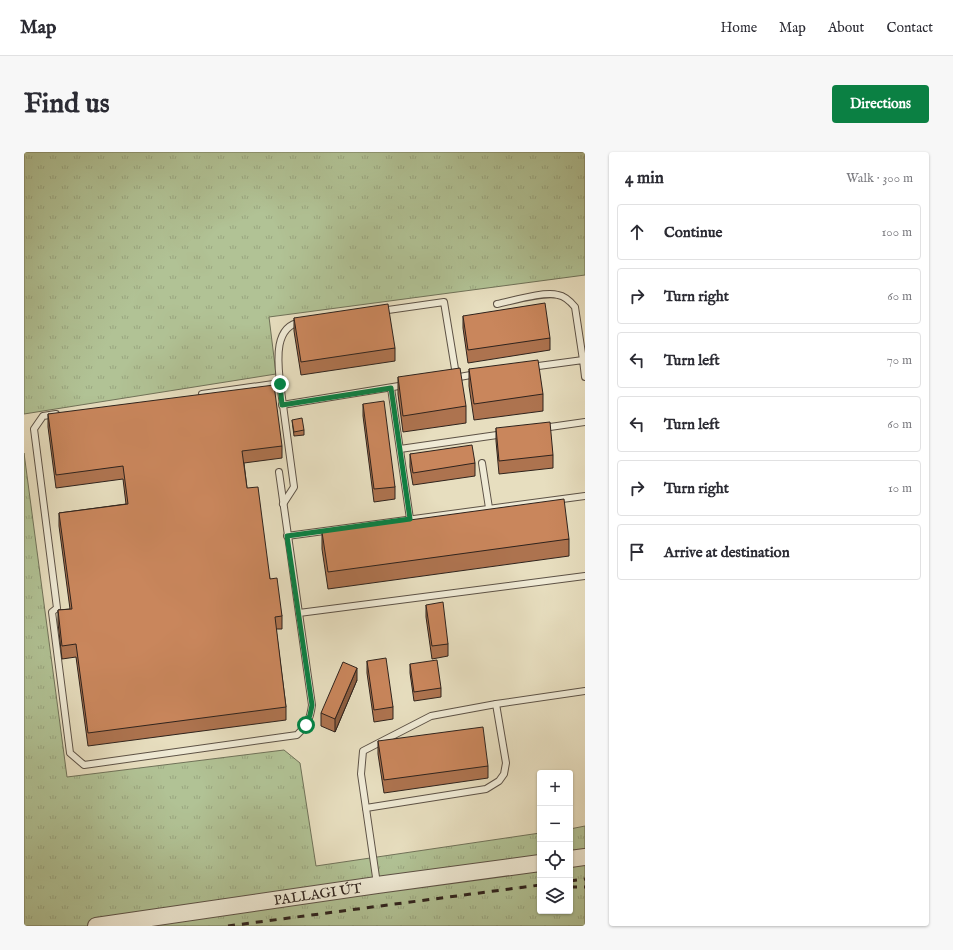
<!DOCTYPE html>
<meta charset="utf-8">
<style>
body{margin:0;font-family:"IM FELL English",serif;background:#f7f7f7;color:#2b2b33}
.controls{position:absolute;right:12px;bottom:12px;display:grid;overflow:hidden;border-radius:4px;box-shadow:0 1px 3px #0004}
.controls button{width:36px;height:36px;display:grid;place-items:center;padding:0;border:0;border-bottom:1px solid #e1e1e2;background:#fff;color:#2b2b33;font:20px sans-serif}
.stop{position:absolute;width:12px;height:12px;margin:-9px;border:3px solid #0b8043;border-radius:50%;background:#fff}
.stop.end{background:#0b8043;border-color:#fff;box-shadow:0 1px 4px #0008}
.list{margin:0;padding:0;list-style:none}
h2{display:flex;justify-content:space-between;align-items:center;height:52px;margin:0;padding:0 16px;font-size:17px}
h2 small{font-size:13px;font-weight:400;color:#7c7c81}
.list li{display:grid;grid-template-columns:26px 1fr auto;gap:12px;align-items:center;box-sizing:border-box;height:56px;margin:0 8px 8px;padding:0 8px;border:1px solid #e1e1e2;border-radius:4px}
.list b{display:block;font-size:15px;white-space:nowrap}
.list em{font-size:13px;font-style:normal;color:#7c7c81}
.icon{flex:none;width:22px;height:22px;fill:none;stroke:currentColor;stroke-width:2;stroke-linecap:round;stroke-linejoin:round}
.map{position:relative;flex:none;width:561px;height:774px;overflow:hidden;border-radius:4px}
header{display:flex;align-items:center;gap:24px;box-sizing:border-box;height:56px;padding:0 20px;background:#fff;border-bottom:1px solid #e1e1e2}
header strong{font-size:19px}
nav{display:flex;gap:22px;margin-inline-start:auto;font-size:14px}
.intro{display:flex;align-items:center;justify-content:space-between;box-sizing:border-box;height:96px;padding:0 24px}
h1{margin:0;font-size:28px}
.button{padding:10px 18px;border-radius:4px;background:#0b8043;color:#fff;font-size:14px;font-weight:700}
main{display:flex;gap:24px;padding:0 24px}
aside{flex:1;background:#fff;border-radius:4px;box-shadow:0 1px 3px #0004}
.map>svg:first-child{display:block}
.park{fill:url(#park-tufts);stroke:#707259}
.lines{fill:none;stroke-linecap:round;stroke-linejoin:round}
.service-casing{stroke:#5d5246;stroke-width:8}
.tertiary-casing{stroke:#5d5246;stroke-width:18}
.service{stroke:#efead5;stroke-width:6}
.tertiary{stroke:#efead5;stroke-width:16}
.rail{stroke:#2f231d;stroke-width:3;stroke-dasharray:7 7;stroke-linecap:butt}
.wall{fill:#ad734f;stroke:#2f231d}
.shaded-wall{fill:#8d5e40;stroke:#2f231d}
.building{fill:#c9865c;stroke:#2f231d}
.route{stroke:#0b8043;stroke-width:5}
.labels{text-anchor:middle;stroke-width:3.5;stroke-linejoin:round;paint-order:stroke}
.street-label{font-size:14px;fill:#2f231d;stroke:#efead5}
</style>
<header>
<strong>Map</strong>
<nav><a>Home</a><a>Map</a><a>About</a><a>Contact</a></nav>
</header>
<div class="intro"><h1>Find us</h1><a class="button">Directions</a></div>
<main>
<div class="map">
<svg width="561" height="774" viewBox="0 0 561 774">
<defs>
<pattern id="park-tufts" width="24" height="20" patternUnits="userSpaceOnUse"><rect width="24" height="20" fill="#b1c295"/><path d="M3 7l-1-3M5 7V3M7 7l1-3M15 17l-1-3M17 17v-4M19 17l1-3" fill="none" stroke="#99a680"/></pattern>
</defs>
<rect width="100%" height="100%" fill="#e7debf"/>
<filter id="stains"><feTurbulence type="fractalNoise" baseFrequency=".005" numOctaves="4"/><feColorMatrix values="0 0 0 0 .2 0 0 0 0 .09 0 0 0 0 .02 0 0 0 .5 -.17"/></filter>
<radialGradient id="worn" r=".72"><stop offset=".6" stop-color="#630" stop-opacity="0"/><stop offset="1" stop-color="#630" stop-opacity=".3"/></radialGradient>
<g class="park">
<path d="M0 0H561V123L245 165 252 222 0 262Z"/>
<path d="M0 301 43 625 260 598 276 611 292 714 516 681V759H546V677L561 674V774H0Z"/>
</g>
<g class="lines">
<defs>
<g id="service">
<path d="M473 152C488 149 520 139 534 143 541 144 546 149 551 155L559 208"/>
<path d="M357 159 420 150 432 223"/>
<path d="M507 215 559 208 561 225"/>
<path d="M430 226 452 222"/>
<path d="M256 231C254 211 249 174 277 170"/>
<path d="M367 236 386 367"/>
<path d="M178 242 256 231 270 335 259 352"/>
<path d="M258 253 381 233"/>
<path d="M32 262 19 264 10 277 33 456 28 460 46 601 60 613 273 583C283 573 286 568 288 553L255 320"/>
<path d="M519 276 561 270"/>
<path d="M376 297 480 282"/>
<path d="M458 311 465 356"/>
<path d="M263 384 561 344"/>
<path d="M275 461 561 424"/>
<path d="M342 656 462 637 475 629 480 622 482 611 472 552"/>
<path d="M353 732 337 622 339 599 407 564 472 552 561 539"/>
</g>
<g id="tertiary">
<path d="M546 707 561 705"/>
<path id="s1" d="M72 774 353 733 516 711"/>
</g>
</defs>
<use href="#service" class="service-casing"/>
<use href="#tertiary" class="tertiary-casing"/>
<use href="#service" class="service"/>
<use href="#tertiary" class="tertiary"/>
<g class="rail">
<path d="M546 729 561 727"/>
<path d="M546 735H561"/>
<path d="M204 774 516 733"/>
</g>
</g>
<g class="wall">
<path d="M439 164 526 186V198L444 211 439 176Z"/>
<path d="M270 166 371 196V209L277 223 270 179Z"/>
<path d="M445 217 519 242V259L450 268 445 234Z"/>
<path d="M374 225 442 254V271L379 280 374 242Z"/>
<path d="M339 252 371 335V347L350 350 339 264Z"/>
<path d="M24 262 258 294V306L220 311 223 336 246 427 258 464V477H252L262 555V568L64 594 52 505 38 507 34 471V458L46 457 35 374V361L102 352 99 327 32 336 24 275Z"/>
<path d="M268 268 280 278V283L270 284Z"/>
<path d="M472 276 529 303V316L475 322 472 289Z"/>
<path d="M386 302 451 311V324L389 333 386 315Z"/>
<path d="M298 380 545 387V404L304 437 298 397Z"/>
<path d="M402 453 424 492V504L408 507 402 465Z"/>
<path d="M343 509 369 555V567L350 570 343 521Z"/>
<path d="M386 512 417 536V545L390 549 386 521Z"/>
<path d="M333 528 311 580 297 574V561Z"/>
<path d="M354 589 464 614V626L360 641 354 602Z"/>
</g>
<path class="shaded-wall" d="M333 516V528L311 580V567Z"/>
<g class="building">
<path d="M521 151 526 186 444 198 439 164Z"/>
<path d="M364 152 371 196 277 210 270 166Z"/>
<path d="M514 208 519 242 450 252 445 217Z"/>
<path d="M436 216 442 254 379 264 374 225Z"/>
<path d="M250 233 258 294 218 299 223 336 234 335 246 427 253 426 258 464 251 465 262 555 64 581 52 492 38 494 34 458 48 457 35 361 104 352 99 314 32 323 24 262Z"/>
<path d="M360 249 371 335 350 337 339 252Z"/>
<path d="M278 266 280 278 270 280 268 268Z"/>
<path d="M526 270 529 303 475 309 472 276Z"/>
<path d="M448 293 451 311 389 321 386 302Z"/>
<path d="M540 347 545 387 304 420 298 380Z"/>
<path d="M419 450 424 492 408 494 402 453Z"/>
<path d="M362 506 369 555 350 558 343 509Z"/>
<path d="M413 508 417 536 390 540 386 512Z"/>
<path d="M319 510 333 516 311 567 297 561Z"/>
<path d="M459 575 464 614 360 628 354 589Z"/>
</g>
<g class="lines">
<path class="route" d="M256 232 258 253 367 236 386 367 263 384 288 553 286 563 282 573"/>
</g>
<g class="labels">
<g class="street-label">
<text dy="5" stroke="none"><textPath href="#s1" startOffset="224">PALLAGI ÚT</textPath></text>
</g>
</g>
<rect width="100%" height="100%" filter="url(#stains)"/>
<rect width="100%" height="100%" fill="url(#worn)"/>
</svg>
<div class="controls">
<button>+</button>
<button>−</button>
<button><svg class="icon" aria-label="locate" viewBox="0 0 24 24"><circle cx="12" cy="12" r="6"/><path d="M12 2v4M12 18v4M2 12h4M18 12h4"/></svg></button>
<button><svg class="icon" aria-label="layers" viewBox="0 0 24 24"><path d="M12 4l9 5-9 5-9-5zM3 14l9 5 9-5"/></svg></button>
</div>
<div class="stop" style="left:282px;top:573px"></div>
<div class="stop end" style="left:256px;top:232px"></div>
</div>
<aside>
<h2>4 min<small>Walk · 300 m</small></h2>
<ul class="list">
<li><svg class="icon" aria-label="ahead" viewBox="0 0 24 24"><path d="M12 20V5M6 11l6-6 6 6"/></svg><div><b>Continue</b></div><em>100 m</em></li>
<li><svg class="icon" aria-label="right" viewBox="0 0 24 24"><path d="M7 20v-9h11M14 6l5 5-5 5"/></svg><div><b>Turn right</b></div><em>60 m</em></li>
<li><svg class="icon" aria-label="left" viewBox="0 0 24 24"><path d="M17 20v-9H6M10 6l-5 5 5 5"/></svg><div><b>Turn left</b></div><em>70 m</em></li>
<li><svg class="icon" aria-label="left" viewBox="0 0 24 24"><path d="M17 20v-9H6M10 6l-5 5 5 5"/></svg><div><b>Turn left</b></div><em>60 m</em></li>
<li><svg class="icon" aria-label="right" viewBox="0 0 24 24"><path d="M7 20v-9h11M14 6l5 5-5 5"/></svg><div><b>Turn right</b></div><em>10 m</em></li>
<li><svg class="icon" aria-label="arrive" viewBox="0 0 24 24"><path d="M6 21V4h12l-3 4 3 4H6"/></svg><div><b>Arrive at destination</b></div></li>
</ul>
</aside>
</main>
